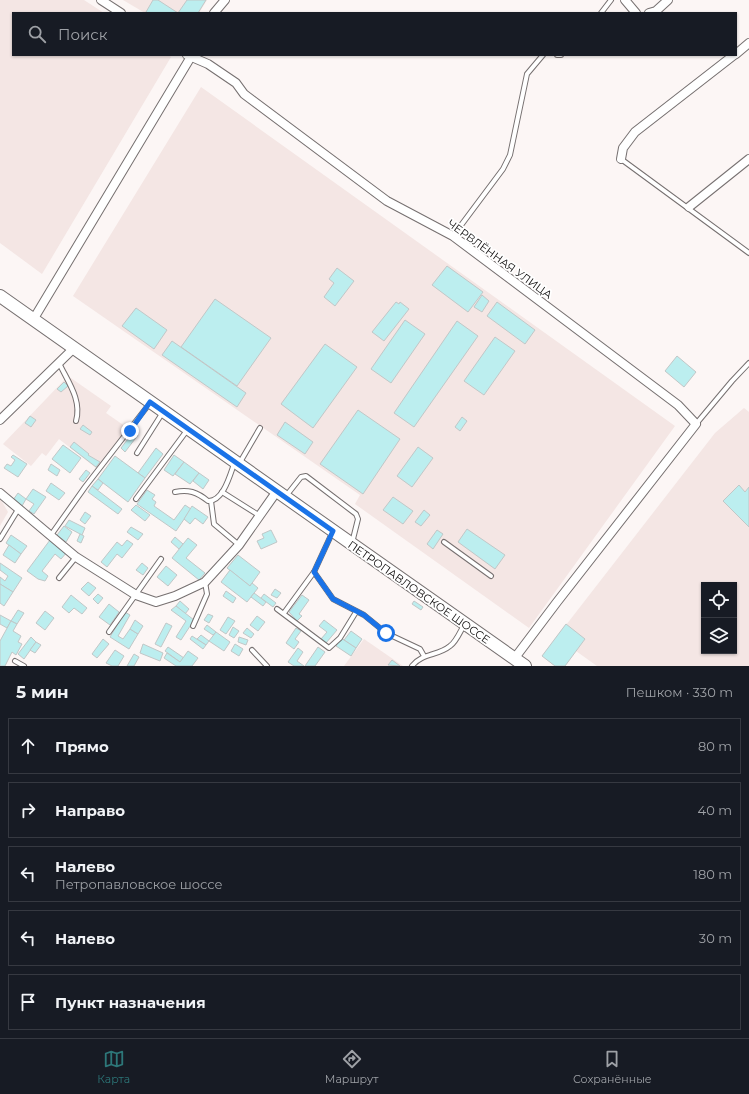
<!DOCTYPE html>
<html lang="ru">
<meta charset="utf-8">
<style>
body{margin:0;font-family:Montserrat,sans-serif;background:#242831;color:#f1f3f6}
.controls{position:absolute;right:12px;bottom:12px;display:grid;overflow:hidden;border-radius:0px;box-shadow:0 1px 3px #0004}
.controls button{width:36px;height:36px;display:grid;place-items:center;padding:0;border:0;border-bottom:1px solid #363941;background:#171b24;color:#f1f3f6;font:20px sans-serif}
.stop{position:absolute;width:12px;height:12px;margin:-9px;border:3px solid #1a73e8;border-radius:50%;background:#fff}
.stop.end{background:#1a73e8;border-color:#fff;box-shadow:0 1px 4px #0008}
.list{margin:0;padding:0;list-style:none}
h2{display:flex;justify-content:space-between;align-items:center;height:52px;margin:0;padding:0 16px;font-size:17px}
h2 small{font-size:13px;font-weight:400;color:#9ea1a6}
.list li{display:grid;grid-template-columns:26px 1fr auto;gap:12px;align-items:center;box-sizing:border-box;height:56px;margin:0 8px 8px;padding:0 8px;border:1px solid #363941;border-radius:0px}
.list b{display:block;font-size:15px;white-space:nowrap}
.list p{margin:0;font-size:13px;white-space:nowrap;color:#9ea1a6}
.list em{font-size:13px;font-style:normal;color:#9ea1a6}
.icon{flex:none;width:22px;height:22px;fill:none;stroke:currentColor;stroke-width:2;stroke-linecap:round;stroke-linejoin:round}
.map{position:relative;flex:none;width:749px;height:666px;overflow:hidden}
.search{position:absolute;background:#171b24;box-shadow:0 1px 3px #0004;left:12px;right:12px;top:12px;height:44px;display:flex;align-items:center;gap:10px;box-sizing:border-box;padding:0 14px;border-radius:0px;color:#9ea1a6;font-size:15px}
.sheet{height:372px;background:#171b24}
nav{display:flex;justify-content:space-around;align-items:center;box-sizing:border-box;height:56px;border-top:1px solid #363941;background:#171b24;font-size:11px;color:#9ea1a6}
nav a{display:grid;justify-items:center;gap:2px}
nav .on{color:#2d7779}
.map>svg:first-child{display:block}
.built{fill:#f4e6e4;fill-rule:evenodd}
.building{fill:#bceeef;stroke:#c1c7c7}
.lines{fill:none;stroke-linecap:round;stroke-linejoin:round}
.lane-casing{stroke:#767070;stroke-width:6}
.street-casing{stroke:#767070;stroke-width:10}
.primary-casing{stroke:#767070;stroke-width:14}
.lane{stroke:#fff;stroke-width:4}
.street{stroke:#fff;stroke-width:8}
.primary{stroke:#fff;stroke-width:12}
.route{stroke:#1a73e8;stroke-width:5}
.labels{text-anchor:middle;stroke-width:3.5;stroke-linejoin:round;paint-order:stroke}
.street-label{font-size:11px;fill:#0e0c0c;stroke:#fff}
</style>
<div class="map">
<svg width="749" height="666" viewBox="0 0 749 666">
<rect width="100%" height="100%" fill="#fcf6f5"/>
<g class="built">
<path d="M0 0H84L104 13H13V55H168L171 57 42 274 0 243Z"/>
<path d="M123 0H207L199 13H145Z"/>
<path d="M201 87 675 426 529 628 355 504 360 495 73 296Z"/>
<path d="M68 376 111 406 106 413 129 429 96 468 59 439 46 456 42 453 31 466 3 444Z"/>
<path d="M744 408 749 412V666H597L576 651 565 666H555L542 656 715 433ZM704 585H734V651H704Z"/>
<path d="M0 498 8 512 0 526Z"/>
<path d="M364 639 403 666H344Z"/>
</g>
<g class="building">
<path d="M153 0H158L178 13H148L146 12Z"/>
<path d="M187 0H206L198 13H178Z"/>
<path d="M447 266 483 292 468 312 432 285Z"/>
<path d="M337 268 354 281 335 306 324 297 334 283 329 279Z"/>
<path d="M482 295 489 301 482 312 474 307Z"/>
<path d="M215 299 271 338 237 386 181 347Z"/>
<path d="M396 302 399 304 400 302 409 309 384 341 372 332Z"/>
<path d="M497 302 535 330 525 344 487 316Z"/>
<path d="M136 308 167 330 154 349 122 326Z"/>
<path d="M405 320 425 334 391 383 371 369Z"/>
<path d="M457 321 478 336 414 427 394 413Z"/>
<path d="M495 337 515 351 484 395 464 381Z"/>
<path d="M172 341 246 393 237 407 162 355Z"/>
<path d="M325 344 357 367 313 428 281 404Z"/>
<path d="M677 356 696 372 684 387 665 371Z"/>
<path d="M64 382 68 386 61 392 57 389Z"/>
<path d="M358 410 400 439 363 494 320 464Z"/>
<path d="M30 416 36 420 31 427 25 423Z"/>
<path d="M462 417 467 421 460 431 455 427Z"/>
<path d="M285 422 313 442 305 454 277 435Z"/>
<path d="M83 425 92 432 90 435 80 429Z"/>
<path d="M134 431 138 435 125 452 121 448Z"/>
<path d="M74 442 89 454 88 455 100 462 96 467 70 447Z"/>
<path d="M63 445 81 458 70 473 52 459Z"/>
<path d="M418 447 433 458 412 487 397 476Z"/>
<path d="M156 448 163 454 145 478 138 473Z"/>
<path d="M13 455 27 464 18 477 4 468 7 464 11 466 15 460 11 457Z"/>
<path d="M174 455 184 462 173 476 164 470Z"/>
<path d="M115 456 145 478 128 502 98 479Z"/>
<path d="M184 462 199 473 190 484 175 474Z"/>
<path d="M51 464 60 470 57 476 48 470Z"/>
<path d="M86 470 90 473 83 482 79 479Z"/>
<path d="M199 473 209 480 203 489 193 481Z"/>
<path d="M98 479 103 483 98 490 92 486Z"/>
<path d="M51 483 65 493 59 500 46 491Z"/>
<path d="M739 485 745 492 749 487V527L723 501Z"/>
<path d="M92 486 122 509 118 514 88 492Z"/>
<path d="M33 489 46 497 34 514 29 511 34 504 26 499Z"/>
<path d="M147 490 155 495 152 499 156 502 154 506 174 520 185 505 191 509 176 531 137 504Z"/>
<path d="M18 493 26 499 22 506 13 500Z"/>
<path d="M393 497 413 511 403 524 383 510Z"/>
<path d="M136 505 150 515 145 521 131 510Z"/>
<path d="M192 506 208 517 203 524 195 518 190 524 184 519Z"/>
<path d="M424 510 430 515 421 526 415 522Z"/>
<path d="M85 512 91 516 85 524 80 520Z"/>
<path d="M69 520 85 528 82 535 65 526Z"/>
<path d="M64 526 72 532 66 542 57 535Z"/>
<path d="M131 527 143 534 138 540 127 532Z"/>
<path d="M467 529 505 555 495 569 458 542Z"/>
<path d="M271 530 277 542 261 549 257 541 264 538 262 534Z"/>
<path d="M437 530 443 534 433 549 427 544Z"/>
<path d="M80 534 84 536 81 543 77 541Z"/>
<path d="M11 535 27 546 21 554 6 543Z"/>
<path d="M175 537 183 544 179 549 171 542Z"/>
<path d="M188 538 197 545 186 558 205 573 199 580 172 558Z"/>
<path d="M50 540 67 552 61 559 55 554 42 571 48 576 45 581 38 579 27 571Z"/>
<path d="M127 540 133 544 122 558 117 554 107 567 101 562 117 542 122 546Z"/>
<path d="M9 545 21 554 15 563 3 555Z"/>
<path d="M238 555 260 572 250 586 227 568Z"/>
<path d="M0 563 22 578 13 592 0 584V577L5 581 8 576 0 570Z"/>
<path d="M142 563 148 568 143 575 136 570Z"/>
<path d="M166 566 177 575 168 586 157 577Z"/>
<path d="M230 570 250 586 252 583 258 588 247 602 221 582Z"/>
<path d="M88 582 96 588 89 596 81 589Z"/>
<path d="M0 584 13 592 4 606 0 603Z"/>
<path d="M275 589 281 593 277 598 271 595Z"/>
<path d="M226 591 236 598 233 603 223 596Z"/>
<path d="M254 593 266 602 263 606 251 597Z"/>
<path d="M98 594 103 598 98 604 93 599Z"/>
<path d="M264 594 276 603 273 607 261 598Z"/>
<path d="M71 595 87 608 82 614 74 608 69 613 62 607Z"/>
<path d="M302 595 309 600 299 614 302 616 297 621 289 612Z"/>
<path d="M180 601 189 609 185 614 176 606Z"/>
<path d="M414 601 423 607 421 610 412 604Z"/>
<path d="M109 604 119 612 110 625 99 617Z"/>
<path d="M176 606 194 620 181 640 176 637 186 621 171 610Z"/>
<path d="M18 610 24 613 17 624 11 621Z"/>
<path d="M45 611 54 618 45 630 36 623Z"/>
<path d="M125 612 130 615 118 636 123 639 130 629 138 634 129 649 110 637Z"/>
<path d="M208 614 213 616 209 623 204 620Z"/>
<path d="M0 615 11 621 7 628 0 624Z"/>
<path d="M257 616 265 622 258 631 250 625Z"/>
<path d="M228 617 235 621 226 634 220 630Z"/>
<path d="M135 620 143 626 138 634 130 629Z"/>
<path d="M324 620 337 630 326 643 321 639 327 632 319 626Z"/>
<path d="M11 621 17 624 13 631 21 636 18 642 22 644 16 655 12 652 5 666H0V641Z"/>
<path d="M166 623 172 626 161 647 155 644Z"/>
<path d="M566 624 585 639 565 666H555L542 656Z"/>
<path d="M207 625 216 632 213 635 204 629Z"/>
<path d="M233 627 239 631 234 638 229 635Z"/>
<path d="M247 628 254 634 251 638 243 633Z"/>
<path d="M296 628 301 631 295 639 299 642 294 649 286 643Z"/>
<path d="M351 631 362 639 356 648 344 640Z"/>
<path d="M216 632 230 642 224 651 209 641Z"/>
<path d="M201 635 209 641 206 645 197 639Z"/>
<path d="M192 636 206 645 203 649 190 639Z"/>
<path d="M31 637 36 642 24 659 18 654Z"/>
<path d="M239 637 248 640 246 645 238 642Z"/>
<path d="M341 638 356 648 351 656 336 646Z"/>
<path d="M103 639 109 644 97 658 92 654Z"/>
<path d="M36 642 41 645 35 653 30 650Z"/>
<path d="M143 644 163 653 160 661 140 653Z"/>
<path d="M235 644 243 649 239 656 231 651Z"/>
<path d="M168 647 184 658 180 662 165 651Z"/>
<path d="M318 647 325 652 315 666H305Z"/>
<path d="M298 648 303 652 297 661 304 666H294L288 662Z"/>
<path d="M115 650 124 656 118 666H112L106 663Z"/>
<path d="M188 651 198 658 192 666H176L164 658 167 653 180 662Z"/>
<path d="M134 654 139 657 134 666H127Z"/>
<path d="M392 660 400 666 388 665Z"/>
</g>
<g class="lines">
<defs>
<g id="lane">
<path d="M601 13 611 0"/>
<path d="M557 55H561"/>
<path d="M621 159 749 253"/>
<path d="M453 236 503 169 510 155 527 74 543 55"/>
<path d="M59 363C68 382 82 400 76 421"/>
<path d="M696 424 732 381 749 363"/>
<path d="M137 453 163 412"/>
<path d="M239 464 260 428"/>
<path d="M175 492C188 489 197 492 208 501 223 502 230 475 234 464"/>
<path d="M222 492 260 516"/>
<path d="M286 496 301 477 306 476 356 514 358 519 352 543"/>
<path d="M136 499 188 429"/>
<path d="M211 501 214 524 239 545"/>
<path d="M51 535 85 487 150 403"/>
<path d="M0 539 19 508"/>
<path d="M444 542 491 576"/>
<path d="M314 572 333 599 364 615 386 633 420 649 424 656"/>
<path d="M59 578 76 557"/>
<path d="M277 609 329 648 340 638 356 612"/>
<path d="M284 613 314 572 333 531"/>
<path d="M193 626 207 594 205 582"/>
<path d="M109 632 161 559"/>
<path d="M252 650 267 666"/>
<path d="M15 661 24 666"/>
<path d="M412 666C422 653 438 656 450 646 456 642 460 632 464 625"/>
</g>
<g id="street">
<path d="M101 0 121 13"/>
<path d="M625 0 636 13"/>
<path d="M214 13 225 0"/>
<path d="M649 13 656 11 668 0"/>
<path d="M736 54 749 43"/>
<path d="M187 55 208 64 236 83 244 94 387 201 453 236 678 405 696 424 557 602 514 659"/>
<path d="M621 159 623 148 635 132 734 55"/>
<path d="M689 207 749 159"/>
<path d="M33 320 192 55"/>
<path d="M0 420 73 349"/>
<path d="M0 493 76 557 136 595 156 602 175 596 205 582 239 545 277 491"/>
</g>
<path id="primary" d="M0 296 525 666"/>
</defs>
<use href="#lane" class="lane-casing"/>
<use href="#street" class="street-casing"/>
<use href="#primary" class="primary-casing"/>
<use href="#lane" class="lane"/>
<use href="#street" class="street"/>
<use href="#primary" class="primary"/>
</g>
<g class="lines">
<path class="route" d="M130 431 150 402 333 531 314 572 333 599 364 615 386 633"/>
</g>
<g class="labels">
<g class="street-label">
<text transform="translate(500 259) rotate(36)" y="4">ЧЕРВЛЁННАЯ УЛИЦА</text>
<text transform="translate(419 592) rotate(35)" y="4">ПЕТРОПАВЛОВСКОЕ ШОССЕ</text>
</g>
</g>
</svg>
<div class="controls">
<button><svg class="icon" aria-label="locate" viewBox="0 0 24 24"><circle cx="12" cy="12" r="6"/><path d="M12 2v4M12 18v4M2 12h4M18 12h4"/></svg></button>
<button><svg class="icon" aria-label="layers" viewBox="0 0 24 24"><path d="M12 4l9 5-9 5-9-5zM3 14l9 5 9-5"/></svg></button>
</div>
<div class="stop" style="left:386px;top:633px"></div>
<div class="stop end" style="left:130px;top:431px"></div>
<div class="search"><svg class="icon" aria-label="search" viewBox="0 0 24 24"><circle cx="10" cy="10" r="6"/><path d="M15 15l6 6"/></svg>Поиск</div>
</div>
<section class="sheet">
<h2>5 мин<small>Пешком · 330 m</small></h2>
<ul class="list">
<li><svg class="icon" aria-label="ahead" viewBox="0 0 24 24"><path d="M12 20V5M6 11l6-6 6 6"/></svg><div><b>Прямо</b></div><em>80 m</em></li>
<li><svg class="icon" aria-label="right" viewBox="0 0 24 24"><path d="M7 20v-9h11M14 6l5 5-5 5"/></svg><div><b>Направо</b></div><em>40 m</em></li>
<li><svg class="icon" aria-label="left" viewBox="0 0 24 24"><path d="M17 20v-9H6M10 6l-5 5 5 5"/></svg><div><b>Налево</b><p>Петропавловское шоссе</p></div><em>180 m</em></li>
<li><svg class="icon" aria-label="left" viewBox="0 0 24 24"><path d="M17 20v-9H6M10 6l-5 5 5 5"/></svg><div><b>Налево</b></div><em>30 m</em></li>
<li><svg class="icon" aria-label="arrive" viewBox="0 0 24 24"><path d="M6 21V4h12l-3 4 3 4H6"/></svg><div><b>Пункт назначения</b></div></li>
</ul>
</section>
<nav>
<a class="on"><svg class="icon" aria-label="map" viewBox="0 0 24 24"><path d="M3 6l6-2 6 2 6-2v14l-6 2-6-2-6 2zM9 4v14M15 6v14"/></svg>Карта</a>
<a><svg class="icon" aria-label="directions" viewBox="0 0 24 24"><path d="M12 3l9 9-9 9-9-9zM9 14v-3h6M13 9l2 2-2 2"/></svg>Маршрут</a>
<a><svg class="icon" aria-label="saved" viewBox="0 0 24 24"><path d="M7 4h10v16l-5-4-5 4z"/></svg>Сохранённые</a>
</nav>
